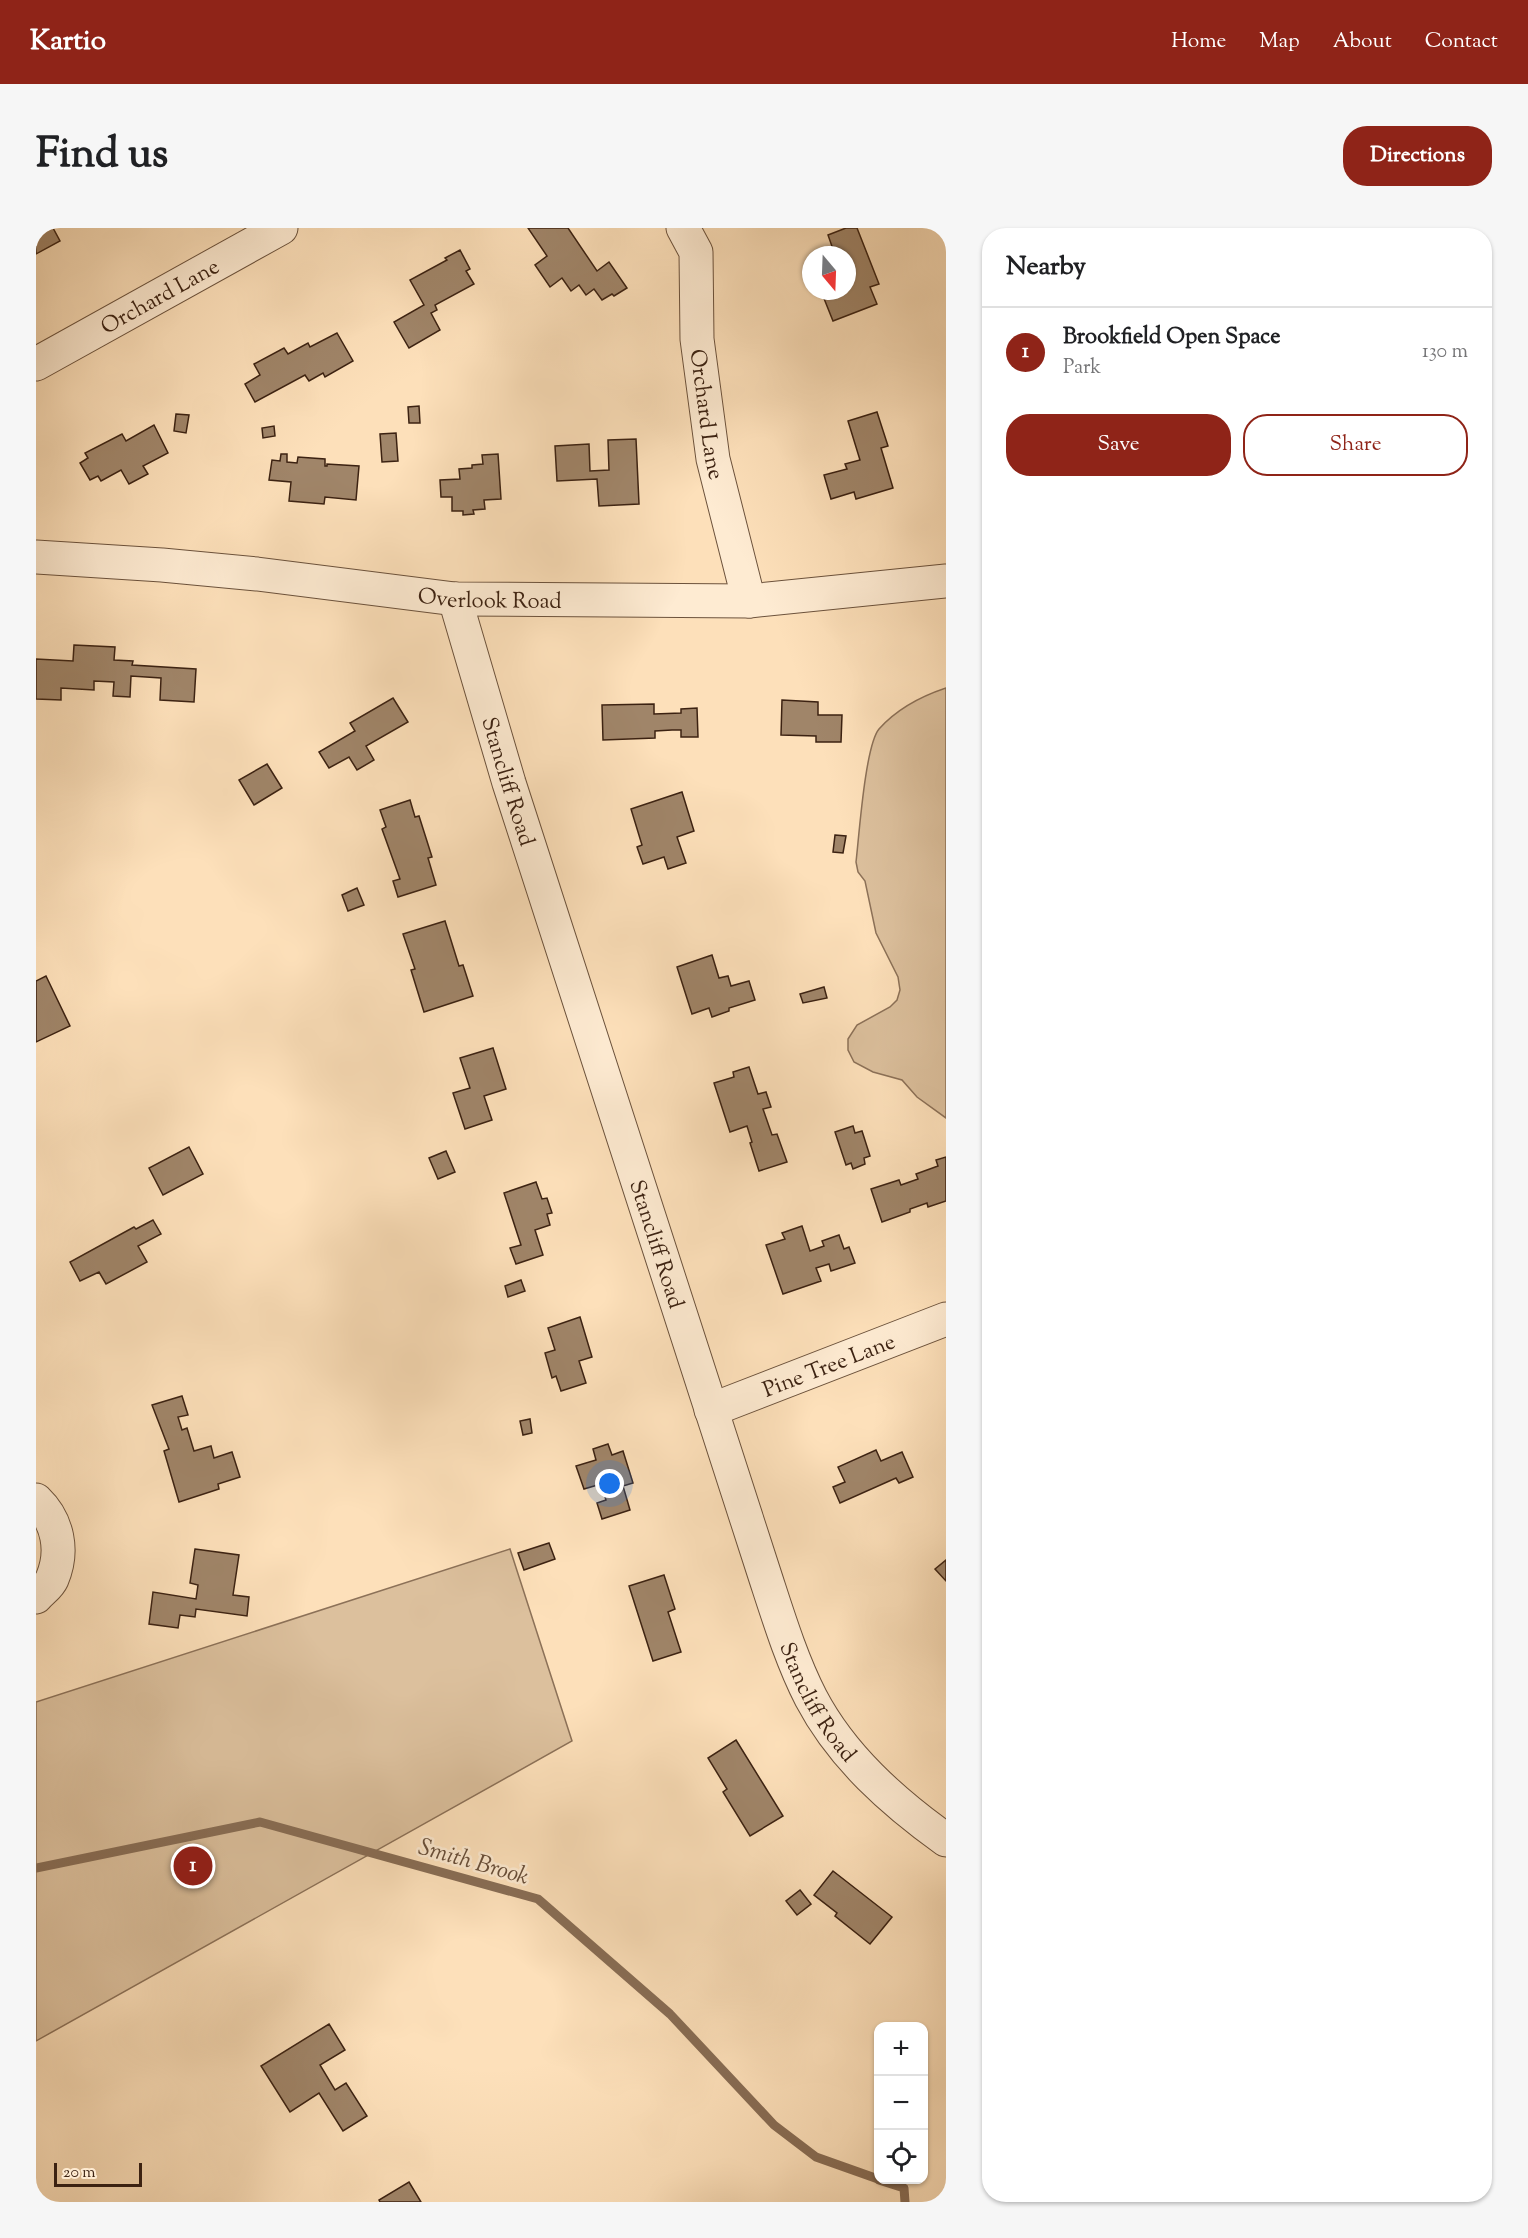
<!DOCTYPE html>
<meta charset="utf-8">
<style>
body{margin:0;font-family:"Sorts Mill Goudy",serif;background:#f6f6f6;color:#202124}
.controls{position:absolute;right:18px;bottom:18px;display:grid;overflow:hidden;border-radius:12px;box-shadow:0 2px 4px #0004}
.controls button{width:54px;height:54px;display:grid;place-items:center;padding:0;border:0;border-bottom:2px solid #e0e0e0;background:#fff;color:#202124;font:30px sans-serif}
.compass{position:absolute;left:766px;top:18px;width:54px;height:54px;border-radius:50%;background:#fff;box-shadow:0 2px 4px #0004;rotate:161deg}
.scale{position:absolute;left:18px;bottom:15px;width:88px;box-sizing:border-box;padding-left:6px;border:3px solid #3c2212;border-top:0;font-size:16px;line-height:21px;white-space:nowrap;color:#3c2212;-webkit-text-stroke:4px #feebd2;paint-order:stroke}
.you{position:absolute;left:574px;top:1256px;width:21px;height:21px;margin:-15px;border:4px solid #fff;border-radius:50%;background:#1a73e8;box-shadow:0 0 0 9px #1a73e833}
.badge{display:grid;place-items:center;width:39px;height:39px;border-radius:50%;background:#8f2418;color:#fff;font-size:20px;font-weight:700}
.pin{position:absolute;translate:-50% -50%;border:3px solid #fff;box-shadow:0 2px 6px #0006}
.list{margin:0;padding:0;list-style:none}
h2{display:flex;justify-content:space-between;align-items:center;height:78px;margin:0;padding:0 24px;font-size:26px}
h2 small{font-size:20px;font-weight:400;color:#757577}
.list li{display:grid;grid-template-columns:39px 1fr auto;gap:18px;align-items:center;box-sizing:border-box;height:90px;padding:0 24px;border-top:2px solid #e0e0e0}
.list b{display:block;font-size:22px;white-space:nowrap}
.list p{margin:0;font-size:20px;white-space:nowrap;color:#757577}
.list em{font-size:20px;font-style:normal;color:#757577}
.actions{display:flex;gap:12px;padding:18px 24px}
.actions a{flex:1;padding:14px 0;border:2px solid #8f2418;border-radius:24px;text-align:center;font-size:21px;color:#8f2418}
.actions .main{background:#8f2418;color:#fff}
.icon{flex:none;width:33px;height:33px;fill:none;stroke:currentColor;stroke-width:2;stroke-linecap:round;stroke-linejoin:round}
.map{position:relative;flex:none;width:910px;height:1974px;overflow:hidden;border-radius:24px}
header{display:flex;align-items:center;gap:36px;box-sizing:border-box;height:84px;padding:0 30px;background:#8f2418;color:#fff}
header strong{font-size:28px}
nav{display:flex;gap:33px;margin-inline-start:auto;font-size:21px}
.intro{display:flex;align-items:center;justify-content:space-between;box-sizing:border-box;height:144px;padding:0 36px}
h1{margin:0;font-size:42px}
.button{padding:15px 27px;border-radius:24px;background:#8f2418;color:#fff;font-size:21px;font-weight:700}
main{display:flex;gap:36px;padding:0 36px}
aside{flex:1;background:#fff;border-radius:24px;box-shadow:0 2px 4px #0004}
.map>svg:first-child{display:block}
.green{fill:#dcc09d;stroke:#8c7158;stroke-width:1.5}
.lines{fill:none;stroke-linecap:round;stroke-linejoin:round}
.stream{stroke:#886d55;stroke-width:9}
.building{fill:#a08569;stroke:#3c2212;stroke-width:1.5}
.minor-casing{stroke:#6c523c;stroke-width:35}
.minor{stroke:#feebd2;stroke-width:33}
.labels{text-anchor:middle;stroke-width:5;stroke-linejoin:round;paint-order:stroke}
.street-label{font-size:22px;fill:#3c2212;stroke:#feebd2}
.water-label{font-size:24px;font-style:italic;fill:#684e39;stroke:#feebd2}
</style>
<header>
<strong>Kartio</strong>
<nav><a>Home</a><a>Map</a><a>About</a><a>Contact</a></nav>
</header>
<div class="intro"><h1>Find us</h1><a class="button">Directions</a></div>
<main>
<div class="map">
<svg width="910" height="1974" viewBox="0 0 910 1974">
<rect width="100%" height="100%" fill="#fde0ba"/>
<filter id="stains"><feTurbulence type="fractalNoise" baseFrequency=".00333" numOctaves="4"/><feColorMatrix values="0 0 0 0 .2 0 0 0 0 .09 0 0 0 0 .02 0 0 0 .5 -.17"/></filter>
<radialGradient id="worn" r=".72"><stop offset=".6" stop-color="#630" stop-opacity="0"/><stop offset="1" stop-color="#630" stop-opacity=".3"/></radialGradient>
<g class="green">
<path d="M910 460V890L881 869 866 852 837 844 818 834 812 822V811L821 797 854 779 861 772 864 762 862 749 840 705 829 653 822 644 820 634C823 609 829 518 843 501 860 482 886 468 910 460Z"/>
<path d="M474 1321 536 1513 0 1813V1474Z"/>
</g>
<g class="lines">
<g class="stream">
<path d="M0 1640 224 1594 502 1671 634 1786 738 1897 780 1929 842 1951"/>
<path d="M843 1952 868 1960 869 1974"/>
</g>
</g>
<g class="building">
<path d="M0 0H17L24 13 0 26Z"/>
<path d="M492 0H532L561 43 573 34 591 60 578 68 576 66 566 72 558 61 550 67 543 57 535 63 526 50 514 59 499 37 511 28Z"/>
<path d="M810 0H821L843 56 834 59 841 76 797 93 785 63H811V27H799L792 7Z"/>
<path d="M424 22 434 41 430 43 438 56 399 77 401 82 395 85 404 102 373 120 358 94 388 77 374 52 411 32 409 30Z"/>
<path d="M301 105 317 133 289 149 287 145 273 153 269 147 219 174 209 156 224 147 218 136 248 120 252 126 272 115 274 119Z"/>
<path d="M383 178 384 195H373L372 179Z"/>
<path d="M841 184 852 218 845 220 857 260 820 271 818 264 795 271 788 247 811 241 809 236 824 232 812 193Z"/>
<path d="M140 186 153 187 150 205 138 203Z"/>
<path d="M118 197 132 225 107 238 112 246 93 256 85 242 65 253 62 248 54 252 44 235 52 230 49 225 86 206 90 213Z"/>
<path d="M238 198 239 208 227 210 226 200Z"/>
<path d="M360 205 362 233 346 234 344 206Z"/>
<path d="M600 211 603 276 563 278 561 251 521 253 519 218 553 216 554 243 573 242 572 212Z"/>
<path d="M245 226H251V234L261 235 262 229 289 231V238H291V236L323 238 320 272 289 269 288 276 253 273 255 254 233 252 236 232 244 233Z"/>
<path d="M462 226 465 271 448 272 449 281 437 282 438 286 427 287V283H416V269H405L404 252 424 251 423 241 436 240V237L447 236 446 227Z"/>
<path d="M38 417 79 419 78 432 97 433 96 437 160 441 158 474 124 472 125 450 95 448 94 469 77 468 78 454 58 453V462L25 460V472L0 471V431L37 433Z"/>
<path d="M357 470 372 494 330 518 338 532 321 542 313 529 293 540 283 524 319 503 314 495Z"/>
<path d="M746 472 782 474V487H806L805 514H780V508L745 507Z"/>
<path d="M618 476V486L645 485V481L661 480 662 509H645V502H636L619 503V510L567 512 566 477Z"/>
<path d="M231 536 246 560 218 577 203 552Z"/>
<path d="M646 564 658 603 641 609 650 635 632 641 628 629 607 636 601 619 606 617 595 581Z"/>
<path d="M374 572 379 589 383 588 396 629 392 630 400 657 362 669 357 653 364 651 346 601 350 599 344 582Z"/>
<path d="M799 607 810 608 807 625 797 624Z"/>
<path d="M321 660 328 677 312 683 306 667Z"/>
<path d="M409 693 423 738 427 737 437 768 388 784 375 742 379 741 367 706Z"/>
<path d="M676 727 683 750 692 748 695 758 713 753 719 772 693 780V783L676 789 673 780 656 786 641 739Z"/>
<path d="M10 748 34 798 0 814V753Z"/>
<path d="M788 759 791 770 767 775 764 766Z"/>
<path d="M457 820 470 861 448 868 456 892 429 901 417 865 434 860 424 830Z"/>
<path d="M713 839 722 866 730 864 735 879 727 881 736 907 741 906 751 934 723 943 714 915 716 914 711 898 694 904 678 855 698 849 697 844Z"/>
<path d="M817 898 819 905 826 903 834 928 828 930 829 936 817 941 815 935 810 937 799 904Z"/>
<path d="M153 919 167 946 127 967 113 940Z"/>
<path d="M410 923 419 944 402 951 393 930Z"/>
<path d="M910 929V973L892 979 891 975 874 981V984L846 994 835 961 863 952 865 957 882 951 880 946 902 938 900 932Z"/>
<path d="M500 954 506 971 511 970 516 985 511 986 514 997 499 1002 507 1027 480 1036 474 1020 485 1017 468 965Z"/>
<path d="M117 992 125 1006 102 1018 111 1034 70 1056 63 1044 44 1053 34 1034 98 999 100 1001Z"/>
<path d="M766 998 774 1023 788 1018 786 1013 803 1007 808 1021 813 1019 819 1035 795 1043 793 1036 780 1040 785 1053 747 1066 730 1017 749 1011 746 1005Z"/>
<path d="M485 1052 489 1063 472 1069 469 1058Z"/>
<path d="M544 1089 556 1129 543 1133 550 1155 525 1163 520 1148 516 1150 509 1125 519 1122 512 1100Z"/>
<path d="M146 1168 152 1187 142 1189 146 1202 151 1200 158 1223 175 1218 178 1230 196 1224 204 1249 182 1256 183 1261 143 1274 128 1223 133 1221 116 1177Z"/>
<path d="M494 1191 496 1205 487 1207 484 1193Z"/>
<path d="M572 1216 576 1227 587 1223 597 1255 587 1258 594 1282 566 1291 561 1275 570 1272 565 1256 548 1261 540 1238 560 1232 557 1221Z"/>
<path d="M840 1222 845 1233 866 1224 877 1249 863 1255 860 1250 804 1275 797 1259 809 1254 802 1239Z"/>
<path d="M513 1315 519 1331 488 1342 482 1325Z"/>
<path d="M159 1321 203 1327 197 1367 213 1369 211 1388 160 1381 159 1389 144 1387 142 1400 113 1396 117 1364 160 1371 162 1357 154 1355Z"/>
<path d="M910 1332V1353L899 1341Z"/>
<path d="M628 1347 639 1381 632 1384 645 1424 617 1433 593 1358Z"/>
<path d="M700 1512 747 1588 714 1608 687 1564 691 1561 672 1530Z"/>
<path d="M797 1643 856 1689 834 1716 799 1688 801 1685 778 1667Z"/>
<path d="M764 1662 775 1676 761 1687 750 1673Z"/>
<path d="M293 1796 309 1822 284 1837 299 1862 310 1855 331 1888 307 1903 283 1865 254 1884 225 1838Z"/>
<path d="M373 1954 385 1974H344L343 1972Z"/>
</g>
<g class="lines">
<defs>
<g id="minor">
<path id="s1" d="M647 0 660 24 661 111 677 231 713 373"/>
<path id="s2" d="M0 136 245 0"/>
<path id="s3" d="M0 329 126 337 221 346 419 371 713 373 910 353"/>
<path id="s4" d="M419 371 473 555 730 1351C743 1391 756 1433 775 1470 806 1529 857 1574 910 1612"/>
<path id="s5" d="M675 1182 910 1091"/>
<path d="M0 1272C22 1293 28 1323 16 1351 13 1358 5 1363 0 1369"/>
</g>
</defs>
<use href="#minor" class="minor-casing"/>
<use href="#minor" class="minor"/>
</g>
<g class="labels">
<g class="street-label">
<text dy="8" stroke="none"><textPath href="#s2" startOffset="141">Orchard Lane</textPath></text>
<text dy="8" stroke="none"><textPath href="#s1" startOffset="190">Orchard Lane</textPath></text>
<text dy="8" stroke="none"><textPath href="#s3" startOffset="456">Overlook Road</textPath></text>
<text dy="8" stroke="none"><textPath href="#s4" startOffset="190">Stancliff Road</textPath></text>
<text dy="8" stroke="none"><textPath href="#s4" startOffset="676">Stancliff Road</textPath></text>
<text dy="8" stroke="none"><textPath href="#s5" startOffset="126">Pine Tree Lane</textPath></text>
<text dy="8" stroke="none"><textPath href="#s4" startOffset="1162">Stancliff Road</textPath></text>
</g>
<g class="water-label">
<text transform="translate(438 1633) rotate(16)" y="8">Smith Brook</text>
</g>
</g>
<rect width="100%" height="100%" filter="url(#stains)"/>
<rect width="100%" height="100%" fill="url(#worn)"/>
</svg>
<div class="controls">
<button>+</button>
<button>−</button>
<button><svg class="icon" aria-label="locate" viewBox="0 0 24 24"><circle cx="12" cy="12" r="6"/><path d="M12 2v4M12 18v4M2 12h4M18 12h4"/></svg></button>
</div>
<svg class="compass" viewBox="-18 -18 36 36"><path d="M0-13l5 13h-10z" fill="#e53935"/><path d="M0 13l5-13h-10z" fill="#757577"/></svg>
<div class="scale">20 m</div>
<div class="you"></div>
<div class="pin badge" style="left:157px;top:1638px">1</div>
</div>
<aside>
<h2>Nearby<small></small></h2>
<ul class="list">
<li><span class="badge">1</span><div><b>Brookfield Open Space</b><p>Park</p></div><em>130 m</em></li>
</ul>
<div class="actions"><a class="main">Save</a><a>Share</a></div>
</aside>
</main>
